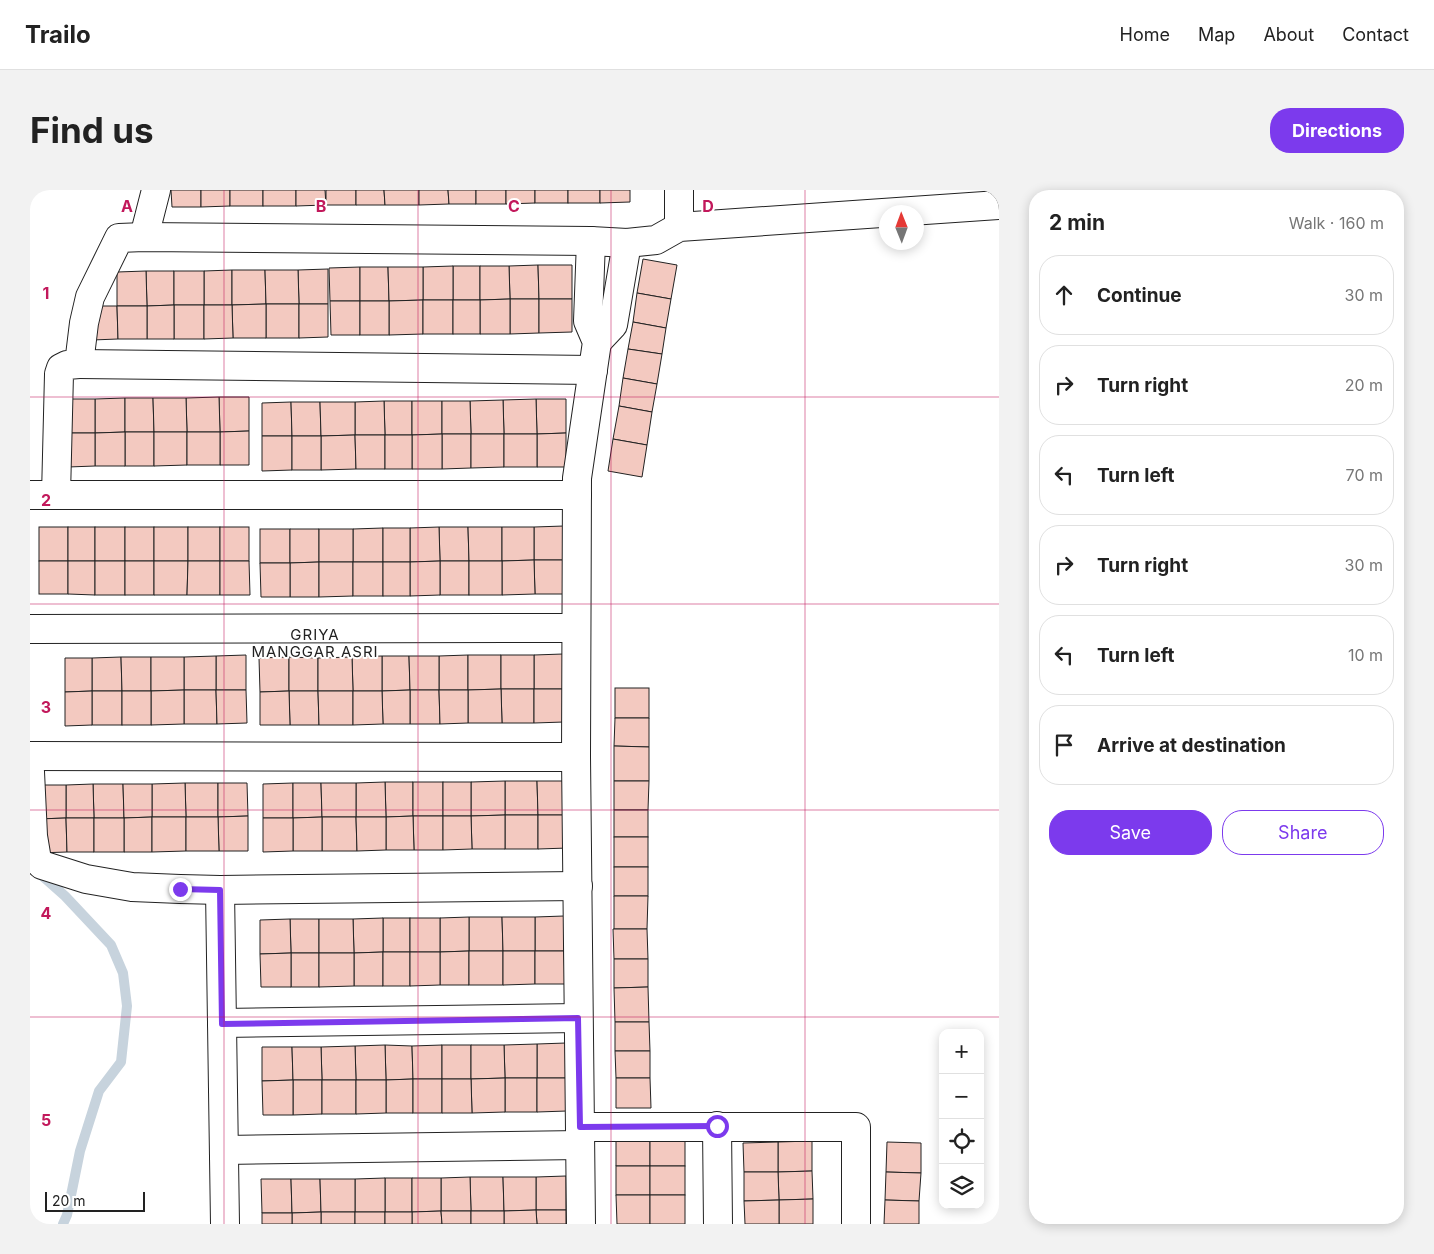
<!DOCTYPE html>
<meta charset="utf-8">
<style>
body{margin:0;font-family:Inter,sans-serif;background:#f2f2f2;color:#222}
.controls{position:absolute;right:15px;bottom:15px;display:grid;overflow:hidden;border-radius:10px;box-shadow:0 2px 12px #0003}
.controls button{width:45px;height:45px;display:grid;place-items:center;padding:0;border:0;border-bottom:1px solid #e0e0e0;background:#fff;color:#222;font:25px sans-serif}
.compass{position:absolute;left:849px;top:15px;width:45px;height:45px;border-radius:50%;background:#fff;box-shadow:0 2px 12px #0003;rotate:359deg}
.scale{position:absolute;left:15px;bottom:12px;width:100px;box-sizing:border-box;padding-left:5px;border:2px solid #222;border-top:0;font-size:14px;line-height:18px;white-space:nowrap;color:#222;-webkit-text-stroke:4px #fff;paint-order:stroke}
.stop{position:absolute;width:15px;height:15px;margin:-11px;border:4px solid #7c3aed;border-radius:50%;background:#fff}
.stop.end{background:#7c3aed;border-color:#fff;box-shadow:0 1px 5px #0008}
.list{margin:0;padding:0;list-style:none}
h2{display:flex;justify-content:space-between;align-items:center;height:65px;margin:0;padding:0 20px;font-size:21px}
h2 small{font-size:16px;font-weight:400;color:#767676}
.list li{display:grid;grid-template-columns:32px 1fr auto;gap:15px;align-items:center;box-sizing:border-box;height:80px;margin:0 10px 10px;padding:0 10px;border:1px solid #e0e0e0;border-radius:20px}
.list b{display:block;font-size:19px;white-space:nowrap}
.list em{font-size:16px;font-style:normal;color:#767676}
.actions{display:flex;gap:10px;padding:15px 20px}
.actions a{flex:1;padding:11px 0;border:1px solid #7c3aed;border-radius:20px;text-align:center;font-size:18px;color:#7c3aed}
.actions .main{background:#7c3aed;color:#fff}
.icon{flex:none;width:28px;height:28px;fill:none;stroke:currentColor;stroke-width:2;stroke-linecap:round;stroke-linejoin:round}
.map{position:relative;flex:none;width:969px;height:1034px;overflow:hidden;border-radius:20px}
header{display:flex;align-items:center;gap:30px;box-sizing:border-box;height:70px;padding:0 25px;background:#fff;border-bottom:1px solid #e0e0e0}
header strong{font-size:24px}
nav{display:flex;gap:28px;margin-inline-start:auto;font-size:18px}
.intro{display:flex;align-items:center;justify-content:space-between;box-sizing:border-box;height:120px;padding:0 30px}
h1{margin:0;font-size:35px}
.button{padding:12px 22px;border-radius:20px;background:#7c3aed;color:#fff;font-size:18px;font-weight:700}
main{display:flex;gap:30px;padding:0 30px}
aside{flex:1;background:#fff;border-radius:20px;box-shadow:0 2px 12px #0003}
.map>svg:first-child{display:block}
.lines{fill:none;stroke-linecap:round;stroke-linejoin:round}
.stream{stroke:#c7d3dd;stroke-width:10}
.building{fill:#f3c9c0;stroke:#222}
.minor-casing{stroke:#222;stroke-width:30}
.minor{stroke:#fff;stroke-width:28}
.route{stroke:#7c3aed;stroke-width:6}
.grid{fill:none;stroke:#c2185b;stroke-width:1;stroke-opacity:0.55}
.labels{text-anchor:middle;stroke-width:4;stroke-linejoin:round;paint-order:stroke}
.neighbourhood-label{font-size:15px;letter-spacing:1px;fill:#222;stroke:#fff}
.grid-label{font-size:16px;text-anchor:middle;font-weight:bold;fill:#c2185b;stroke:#fff;stroke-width:4;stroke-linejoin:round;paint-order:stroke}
</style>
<header>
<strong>Trailo</strong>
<nav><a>Home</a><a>Map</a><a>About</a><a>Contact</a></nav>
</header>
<div class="intro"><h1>Find us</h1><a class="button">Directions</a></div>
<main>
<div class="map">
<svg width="969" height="1034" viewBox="0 0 969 1034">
<rect width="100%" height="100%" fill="#fff"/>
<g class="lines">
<path class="stream" d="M9 683 35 706 81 755 93 783 97 816 91 872 69 901 50 961 37 1025 33 1034"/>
</g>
<g class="building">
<path d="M141 0H171V17H142Z"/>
<path d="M171 0H200V16L171 17Z"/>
<rect x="200" y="0" width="33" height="16"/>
<rect x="233" y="0" width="33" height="16"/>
<path d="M266 0H295L296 15 266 16Z"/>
<rect x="296" y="0" width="30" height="15"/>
<path d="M326 0H354L355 15H326Z"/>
<path d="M354 0H389V15H355Z"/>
<path d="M389 0H418L419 14 389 15Z"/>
<path d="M418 0H446V14H419Z"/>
<rect x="446" y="0" width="30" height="14"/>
<path d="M476 0H505V13L476 14Z"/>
<rect x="505" y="0" width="33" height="13"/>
<rect x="538" y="0" width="32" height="13"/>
<path d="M570 0H600V12L570 13Z"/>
<path d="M613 69 647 75 641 109 607 103Z"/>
<path d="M508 75 509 109H480L479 76Z"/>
<path d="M508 75H542V109H509Z"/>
<rect x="423" y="76" width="27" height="34"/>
<path d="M423 76V110H393V77Z"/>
<path d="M450 76H479L480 109 450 110Z"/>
<path d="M330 77V111H300L299 78Z"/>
<path d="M330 77H358L359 111H330Z"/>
<path d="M358 77H393V110L359 111Z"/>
<path d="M298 79V114H269L268 80Z"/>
<path d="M202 80V115H174V81Z"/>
<path d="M202 80H235L236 114 202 115Z"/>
<path d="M235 80H268L269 114H236Z"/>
<path d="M116 81H144V115L117 116Z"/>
<path d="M116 81 117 116H87V82Z"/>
<rect x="144" y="81" width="30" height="34"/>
<path d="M607 103 641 109 636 138 603 132Z"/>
<path d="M480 109H509V143L480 144Z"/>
<path d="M480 109V144H450V110Z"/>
<path d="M509 109H542V142L509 143Z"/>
<path d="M393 110V144L359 145V111Z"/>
<rect x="393" y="110" width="30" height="34"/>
<rect x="423" y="110" width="27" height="34"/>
<path d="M300 111H330V145H301Z"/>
<rect x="330" y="111" width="29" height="34"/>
<rect x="236" y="114" width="33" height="34"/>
<path d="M236 114V148H203L202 115Z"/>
<path d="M269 114H298V147L269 148Z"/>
<rect x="144" y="115" width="30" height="34"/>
<path d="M144 115V149H117V116Z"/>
<path d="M174 115H202L203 148 174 149Z"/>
<path d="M62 116H87L88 149 62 150Z"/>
<path d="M87 116H117V149H88Z"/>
<path d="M603 132 636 138 632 164 598 159Z"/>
<path d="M598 159 632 164 627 194 593 188Z"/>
<path d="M593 188 627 194 622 222 589 216Z"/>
<path d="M189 207H219V241L190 242Z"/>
<path d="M189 207 190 242H157L156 208Z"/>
<path d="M95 208V242L65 243V209Z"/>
<path d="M95 208H123L124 242H95Z"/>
<path d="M123 208H156L157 242H124Z"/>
<path d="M37 209H65V243H38Z"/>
<path d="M506 209H536V243L507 244Z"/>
<path d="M506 209 507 244H474L473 210Z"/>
<path d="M473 210 474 244H441L440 211Z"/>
<path d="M354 211H382V245H355Z"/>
<path d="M354 211 355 245H325V212Z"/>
<path d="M382 211H412V244L382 245Z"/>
<path d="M412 211H440L441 244H412Z"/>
<path d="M261 212 262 246H232V213Z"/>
<path d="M261 212H290L291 246H262Z"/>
<path d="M290 212H325V245L291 246Z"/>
<path d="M589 216 622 222 617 255 583 249Z"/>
<path d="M219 241V275H190V242Z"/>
<rect x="95" y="242" width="29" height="34"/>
<path d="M95 242V276H65V243Z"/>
<path d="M124 242H157V275L124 276Z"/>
<rect x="157" y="242" width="33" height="33"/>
<path d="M38 243H65V276L38 277Z"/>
<path d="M536 243V277H507V244Z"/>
<path d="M412 244H441V278L412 279Z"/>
<path d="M412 244V279H382V245Z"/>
<path d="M441 244H474V277L441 278Z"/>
<rect x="474" y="244" width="33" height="33"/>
<path d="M325 245 326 279 291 280V246Z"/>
<path d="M325 245H355V279H326Z"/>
<rect x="355" y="245" width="27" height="34"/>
<path d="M232 246H262V280L232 281Z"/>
<rect x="262" y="246" width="29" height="34"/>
<path d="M583 249 617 255 612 287 578 281Z"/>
<path d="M534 336V370H504V337Z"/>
<rect x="9" y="337" width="29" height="34"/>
<rect x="38" y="337" width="27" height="34"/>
<rect x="65" y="337" width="30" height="34"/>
<rect x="95" y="337" width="29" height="34"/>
<rect x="124" y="337" width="34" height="34"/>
<rect x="158" y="337" width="32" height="34"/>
<rect x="190" y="337" width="29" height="34"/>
<path d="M409 337H438L439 371H410Z"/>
<path d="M409 337 410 371 380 372V338Z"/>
<path d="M438 337H472V371H439Z"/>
<path d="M472 337H504V370L472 371Z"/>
<path d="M353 338V372H323V339Z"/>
<rect x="353" y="338" width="27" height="34"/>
<rect x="230" y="339" width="30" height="34"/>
<path d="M260 339H289V372L260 373Z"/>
<rect x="289" y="339" width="34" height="33"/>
<path d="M504 370H534L535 404H505Z"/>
<path d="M504 370 505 404 472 405V371Z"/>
<rect x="9" y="371" width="29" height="33"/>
<path d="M38 371H65V405L38 404Z"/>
<rect x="65" y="371" width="30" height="34"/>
<rect x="95" y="371" width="29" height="34"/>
<path d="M124 371H158L157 405H124Z"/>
<path d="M158 371H190V405H157Z"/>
<path d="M190 371H219L220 405H190Z"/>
<rect x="410" y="371" width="29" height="34"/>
<path d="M410 371V405L380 406V372Z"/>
<rect x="439" y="371" width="33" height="34"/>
<path d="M289 372V407H260V373Z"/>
<path d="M289 372H323V406L289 407Z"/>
<rect x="323" y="372" width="30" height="34"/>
<rect x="353" y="372" width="27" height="34"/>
<path d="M230 373H260V407H231Z"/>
<path d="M533 464 534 499H504V465Z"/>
<path d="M216 465V500H186V466Z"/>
<path d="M438 465V500H409V466Z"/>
<path d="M438 465H471V499L438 500Z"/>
<rect x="471" y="465" width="33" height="34"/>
<path d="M186 466V500H154V467Z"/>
<path d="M352 466H379L380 500 352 501Z"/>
<path d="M352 466V501H323L322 467Z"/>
<path d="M379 466H409V500H380Z"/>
<path d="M91 467 92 501H62V468Z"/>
<path d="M91 467H121V501H92Z"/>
<path d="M121 467H154V500L121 501Z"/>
<path d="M259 467V501L230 502 229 468Z"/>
<path d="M259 467 288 468V501H259Z"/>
<path d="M322 467 323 501H288V468Z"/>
<path d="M35 468H62V501L35 502Z"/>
<rect x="585" y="498" width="34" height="30"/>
<path d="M471 499H504V533H472Z"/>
<path d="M471 499 472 533H438V500Z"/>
<path d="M504 499H534V532L504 533Z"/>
<path d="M154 500H186L187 534H154Z"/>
<path d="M154 500V534L121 535V501Z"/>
<path d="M186 500H216L217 533 187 534Z"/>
<path d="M380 500H409L410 534H380Z"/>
<path d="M380 500V534H353L352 501Z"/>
<path d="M409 500H438V533L410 534Z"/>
<rect x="62" y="501" width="30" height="34"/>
<path d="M62 501V535L35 536V502Z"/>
<rect x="92" y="501" width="29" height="34"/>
<path d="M259 501H288L289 535H260Z"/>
<path d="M259 501 260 535H230V502Z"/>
<path d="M288 501H323V535H289Z"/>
<path d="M323 501H352L353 534 323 535Z"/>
<path d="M585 528H619V557L584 556Z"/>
<path d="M584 556 619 557V591H584Z"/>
<path d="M475 591H507L508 625H475Z"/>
<path d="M475 591V625L441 626V592Z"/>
<path d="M507 591H537L538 625H508Z"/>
<path d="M584 591H619L618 620H584Z"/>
<path d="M355 592H383V626L356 627Z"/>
<path d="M355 592 356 627H326V593Z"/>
<rect x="383" y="592" width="30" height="34"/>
<rect x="413" y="592" width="28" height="34"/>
<path d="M155 593H188V627H156Z"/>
<path d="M155 593 156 627H122V594Z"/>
<path d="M188 593H217L218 626 188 627Z"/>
<path d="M263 593V628H233V594Z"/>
<path d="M263 593H291L292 627 263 628Z"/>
<path d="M291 593H326V627H292Z"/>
<path d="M63 594H93L94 628H64Z"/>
<path d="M63 594 64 628H36V595Z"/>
<path d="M93 594H122V627L94 628Z"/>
<path d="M6 595H36V628L7 629Z"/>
<rect x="584" y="620" width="34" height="27"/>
<rect x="475" y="625" width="33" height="34"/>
<path d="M475 625V659H442L441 626Z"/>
<path d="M508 625H538V658L508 659Z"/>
<path d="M218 626V661H189L188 627Z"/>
<path d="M383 626H413V660H384Z"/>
<path d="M383 626 384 660H356V627Z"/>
<path d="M413 626H441L442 659 413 660Z"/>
<path d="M122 627V662H94V628Z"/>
<path d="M122 627H156V661L122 662Z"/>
<path d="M156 627H188L189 661H156Z"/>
<path d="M292 627H326L327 661H292Z"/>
<path d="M292 627V661H263V628Z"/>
<path d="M326 627H356V660L327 661Z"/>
<path d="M36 628 37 662 7 663V629Z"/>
<path d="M36 628H64V662H37Z"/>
<rect x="64" y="628" width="30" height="34"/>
<path d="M233 628H263V661L233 662Z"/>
<rect x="584" y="647" width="34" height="30"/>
<rect x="584" y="677" width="34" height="29"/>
<path d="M584 706H618L617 739H584Z"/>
<path d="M534 726V761H505V727Z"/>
<path d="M439 727H472L473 761H439Z"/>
<path d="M439 727V761L410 762V728Z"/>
<path d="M472 727H505V761H473Z"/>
<rect x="353" y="728" width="27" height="34"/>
<path d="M353 728V762L324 763 323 729Z"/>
<rect x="380" y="728" width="30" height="34"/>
<path d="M260 729H289V763H261Z"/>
<path d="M260 729 261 763 230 764V730Z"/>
<path d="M289 729H323L324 763H289Z"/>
<path d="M583 739H617L618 769H584Z"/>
<path d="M439 761V795H410V762Z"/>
<rect x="439" y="761" width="34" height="34"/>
<path d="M473 761H505V794L473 795Z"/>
<path d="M505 761H534L535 794H505Z"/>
<path d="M353 762V796H324V763Z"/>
<rect x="353" y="762" width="27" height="34"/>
<path d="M380 762H410V795L380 796Z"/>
<rect x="261" y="763" width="28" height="34"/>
<path d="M261 763V797H231L230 764Z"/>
<path d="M289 763H324V796L289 797Z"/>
<path d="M584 769H618V797L584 798Z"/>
<path d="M618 797 619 832H585L584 798Z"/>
<path d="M585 832H619L620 861H585Z"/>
<path d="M536 853 537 888H507V854Z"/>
<path d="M507 854V888H475L474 855Z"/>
<path d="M355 855 382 856 383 889 356 890Z"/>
<path d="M355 855 356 890H326L325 856Z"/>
<path d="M412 855V889H383L382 856Z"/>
<rect x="412" y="855" width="29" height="34"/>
<path d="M441 855H474L475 888 441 889Z"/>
<path d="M325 856 326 890H292L291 857Z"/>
<path d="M232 857H262L263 890 232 891Z"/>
<path d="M262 857H291L292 890H263Z"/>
<path d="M585 861H620V888H586Z"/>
<rect x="475" y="888" width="32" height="34"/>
<path d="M475 888V922L442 923 441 889Z"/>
<path d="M507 888H537V921L507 922Z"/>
<path d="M586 888H620L621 918H586Z"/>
<path d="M383 889V923H356V890Z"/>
<rect x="383" y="889" width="29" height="34"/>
<path d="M412 889H441L442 923H412Z"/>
<path d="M263 890H292V924L263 925Z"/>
<path d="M263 890V925H233L232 891Z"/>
<rect x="292" y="890" width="34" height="34"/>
<path d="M326 890H356V923L326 924Z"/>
<path d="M620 946V976H586V947Z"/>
<rect x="620" y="946" width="35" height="30"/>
<path d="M782 951V981L748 982V952Z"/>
<path d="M748 952V982H714L713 953Z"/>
<path d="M857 952 891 953V983L856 982Z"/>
<rect x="586" y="976" width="34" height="29"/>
<rect x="620" y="976" width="35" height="29"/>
<path d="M782 981 783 1009 749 1010 748 982Z"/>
<path d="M714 982H748L749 1010 714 1011Z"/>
<path d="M856 982 891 983 889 1011 855 1010Z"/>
<path d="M536 986V1020H506V987Z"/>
<path d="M440 987H473L474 1021H441Z"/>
<path d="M440 987 441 1021H411V988Z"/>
<path d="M473 987H506V1020L474 1021Z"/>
<rect x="355" y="988" width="27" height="34"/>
<path d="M355 988V1022H325V989Z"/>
<path d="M382 988H411V1021L382 1022Z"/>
<path d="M231 989H261L262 1023H232Z"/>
<path d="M261 989H290L291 1022 262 1023Z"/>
<path d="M290 989H325V1022H291Z"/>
<path d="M586 1005H620V1034H587Z"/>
<rect x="620" y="1005" width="35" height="29"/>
<path d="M783 1009V1034H749V1010Z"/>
<path d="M749 1010V1034H715L714 1011Z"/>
<path d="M855 1010 889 1011V1034H854Z"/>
<path d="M506 1020H536V1034H507Z"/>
<path d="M506 1020 507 1034H474V1021Z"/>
<path d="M411 1021 412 1034H382V1022Z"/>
<path d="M411 1021H441V1034H412Z"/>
<rect x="441" y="1021" width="33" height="13"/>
<rect x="291" y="1022" width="34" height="12"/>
<path d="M291 1022V1034H262V1023Z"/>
<rect x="325" y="1022" width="30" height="12"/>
<rect x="355" y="1022" width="27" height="12"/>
<rect x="232" y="1023" width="30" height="11"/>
</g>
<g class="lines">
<defs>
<g id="minor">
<path d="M649 0V37"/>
<path d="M114 47 126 0"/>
<path d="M567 152 583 135 597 53"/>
<path d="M49 174 563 180"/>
<path d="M0 305H547"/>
<path d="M26 305 29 184 31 178 37 175 49 174 54 133 60 107 89 48 114 47 561 51 597 53 626 50 649 37 969 15"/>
<path d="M0 439 546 438"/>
<path d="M0 566 546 567"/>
<path d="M0 582 3 646 7 670 12 675 56 689 102 697 150 699 190 700 548 696"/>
<path d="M190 700 195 1034"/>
<path d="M192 833 548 828"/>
<path d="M687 936 688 1034"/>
<path d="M550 937H826V1034"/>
<path d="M194 960 550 955"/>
<path d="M551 1034 546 567 547 288 567 152 558 131 561 51"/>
</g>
</defs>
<use href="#minor" class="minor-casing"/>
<use href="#minor" class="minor"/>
</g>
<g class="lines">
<path class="route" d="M150 699 190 700 192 834 548 828 550 937 687 936"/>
</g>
<path class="grid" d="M194 0V1034M388 0V1034M581 0V1034M775 0V1034M0 207H969M0 414H969M0 620H969M0 827H969"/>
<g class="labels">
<g class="neighbourhood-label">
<text x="285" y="450">GRIYA<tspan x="285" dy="17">MANGGAR ASRI</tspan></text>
</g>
</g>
<g class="grid-label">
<text x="97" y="22">A</text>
<text x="291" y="22">B</text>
<text x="484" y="22">C</text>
<text x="678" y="22">D</text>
<text x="16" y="109">1</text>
<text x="16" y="316">2</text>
<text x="16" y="523">3</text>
<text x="16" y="729">4</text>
<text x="16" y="936">5</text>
</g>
</svg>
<div class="controls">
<button>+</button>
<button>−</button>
<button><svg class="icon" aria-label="locate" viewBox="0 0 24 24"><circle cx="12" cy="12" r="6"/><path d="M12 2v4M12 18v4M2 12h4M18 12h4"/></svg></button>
<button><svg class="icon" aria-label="layers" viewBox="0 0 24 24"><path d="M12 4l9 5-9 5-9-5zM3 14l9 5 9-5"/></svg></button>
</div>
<svg class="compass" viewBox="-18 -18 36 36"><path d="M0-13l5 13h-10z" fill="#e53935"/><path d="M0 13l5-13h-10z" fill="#767676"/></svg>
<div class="scale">20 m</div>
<div class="stop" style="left:687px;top:936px"></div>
<div class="stop end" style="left:150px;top:699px"></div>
</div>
<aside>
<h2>2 min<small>Walk · 160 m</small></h2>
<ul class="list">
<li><svg class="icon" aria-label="ahead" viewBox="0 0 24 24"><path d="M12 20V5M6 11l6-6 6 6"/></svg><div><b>Continue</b></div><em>30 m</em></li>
<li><svg class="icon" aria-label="right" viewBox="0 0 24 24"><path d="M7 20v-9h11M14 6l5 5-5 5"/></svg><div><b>Turn right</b></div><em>20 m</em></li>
<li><svg class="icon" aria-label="left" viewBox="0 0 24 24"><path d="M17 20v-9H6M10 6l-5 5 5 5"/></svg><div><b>Turn left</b></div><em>70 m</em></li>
<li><svg class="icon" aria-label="right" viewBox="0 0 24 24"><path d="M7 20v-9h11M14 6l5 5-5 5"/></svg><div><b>Turn right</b></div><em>30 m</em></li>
<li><svg class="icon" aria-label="left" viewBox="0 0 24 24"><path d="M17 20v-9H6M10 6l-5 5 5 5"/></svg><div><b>Turn left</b></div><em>10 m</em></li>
<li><svg class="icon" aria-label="arrive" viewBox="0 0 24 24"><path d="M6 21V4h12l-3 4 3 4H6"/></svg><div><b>Arrive at destination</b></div></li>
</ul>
<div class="actions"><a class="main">Save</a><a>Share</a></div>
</aside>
</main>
